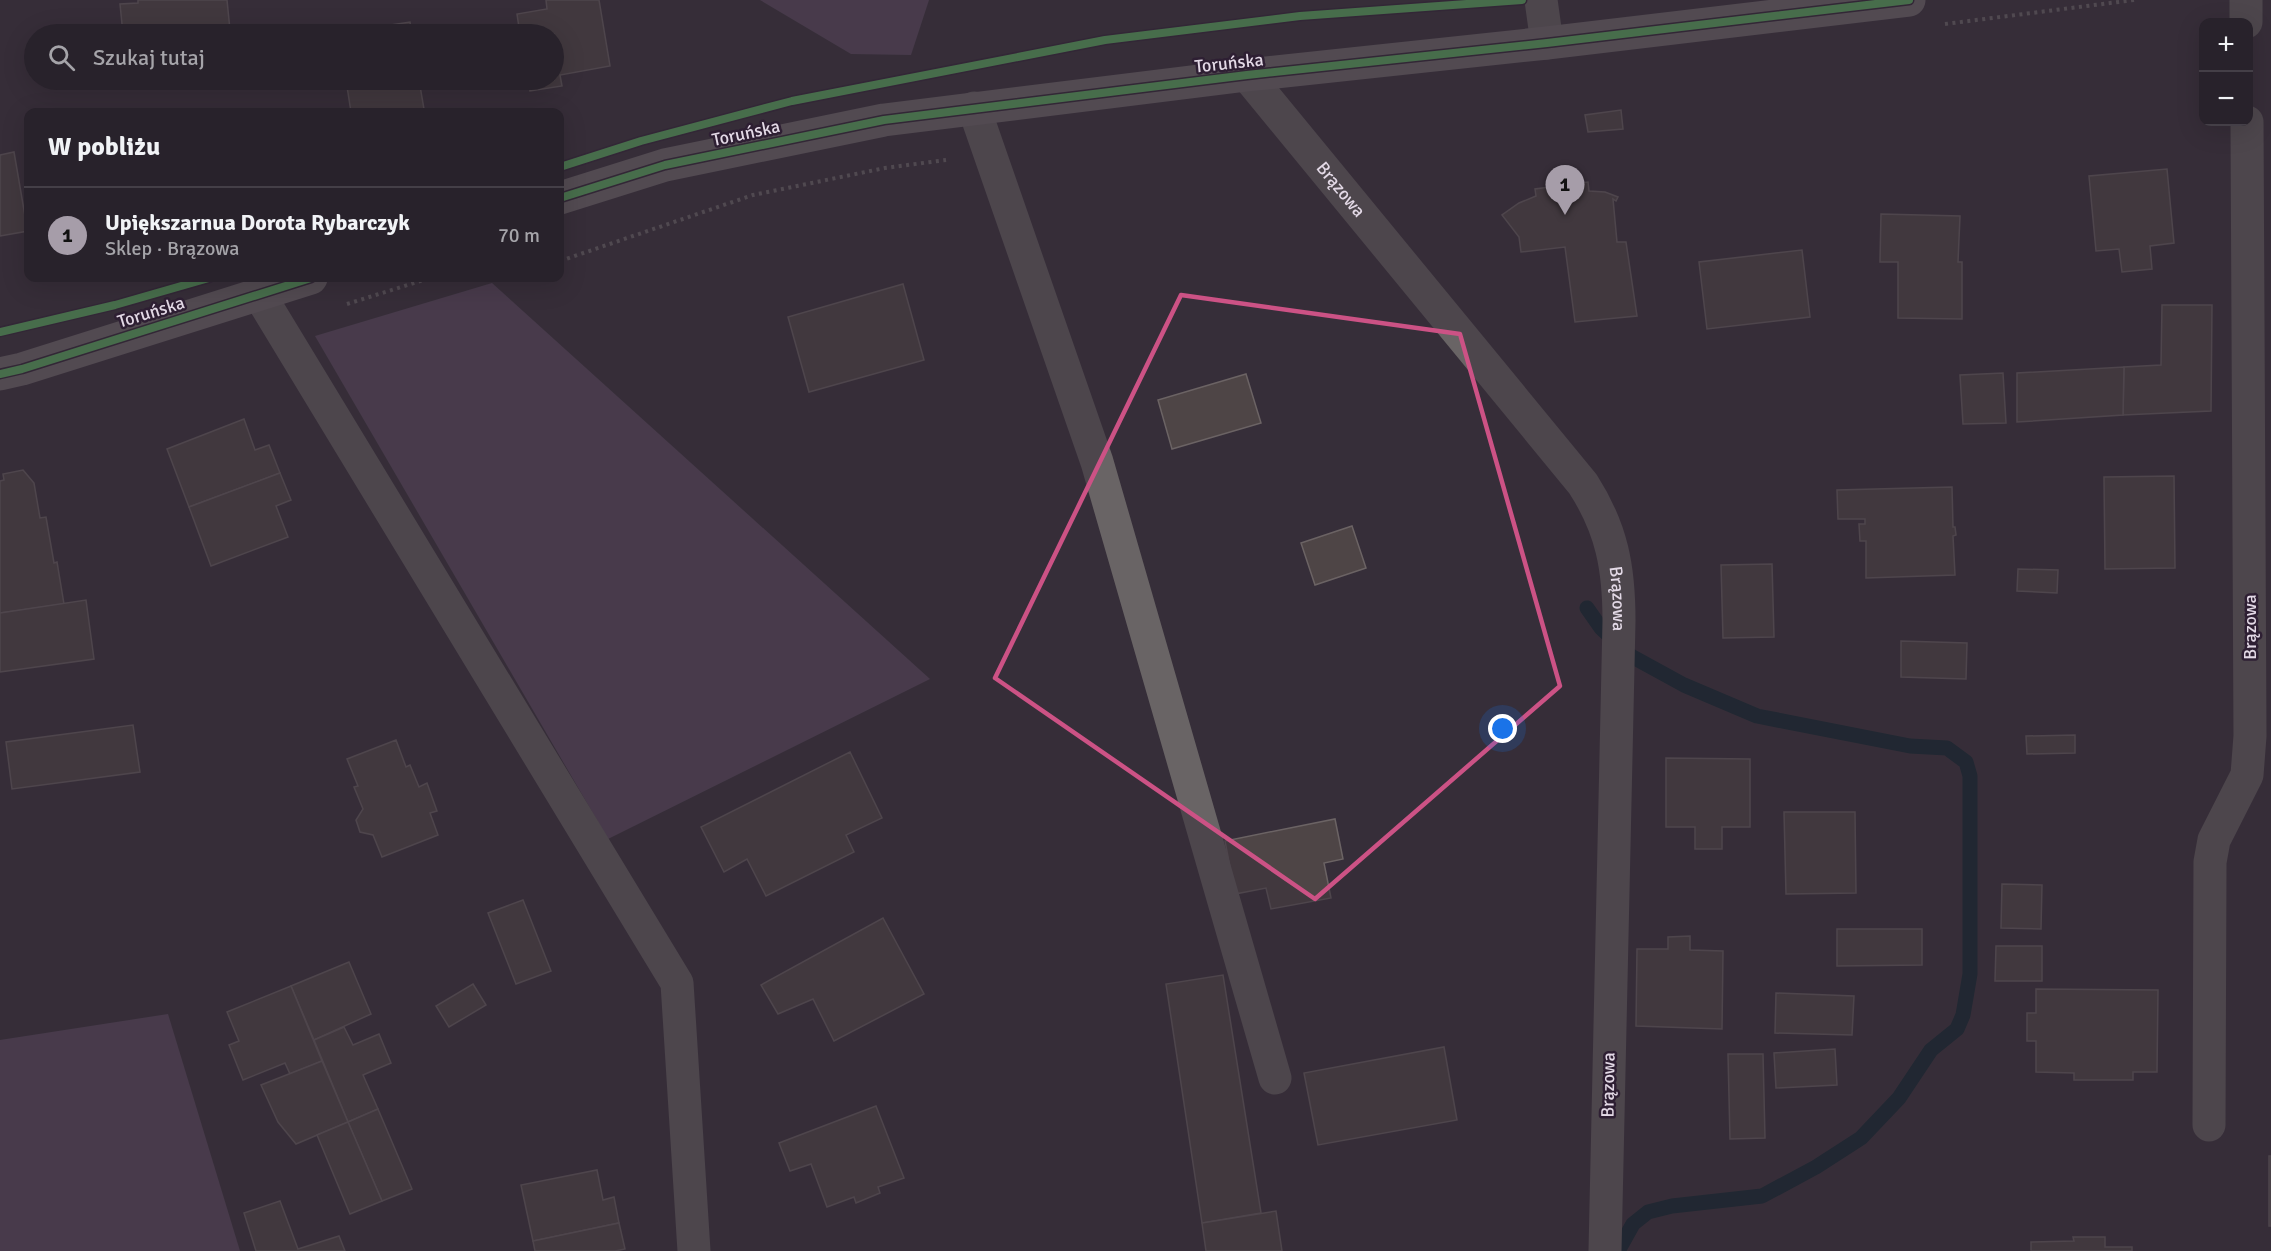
<!DOCTYPE html>
<html lang="pl">
<meta charset="utf-8">
<style>
body{margin:0;font-family:Signika,sans-serif;background:#342f37;color:#f1f3f6}
.controls{position:absolute;right:18px;top:18px;display:grid;overflow:hidden;border-radius:12px;box-shadow:0 6px 24px #0002}
.controls button{width:54px;height:54px;display:grid;place-items:center;padding:0;border:0;border-bottom:2px solid #443f47;background:#28222b;color:#f1f3f6;font:30px sans-serif}
.you{position:absolute;left:1503px;top:729px;width:21px;height:21px;margin:-15px;border:4px solid #fff;border-radius:50%;background:#1a73e8;box-shadow:0 0 0 9px #1a73e833}
.badge{display:grid;place-items:center;width:39px;height:39px;border-radius:50%;background:#a69da9;color:#111;font-size:20px;font-weight:700}
.pin{position:absolute;translate:-50% -50px;filter:drop-shadow(0 2px 3px #0008)}
.pin::after{content:'';position:absolute;top:32px;width:21px;height:18px;background:inherit;clip-path:polygon(0 0,100% 0,50% 100%)}
.list{margin:0;padding:0;list-style:none}
h2{display:flex;justify-content:space-between;align-items:center;height:78px;margin:0;padding:0 24px;font-size:26px}
h2 small{font-size:20px;font-weight:400;color:#a5a4a9}
.list li{display:grid;grid-template-columns:39px 1fr auto;gap:18px;align-items:center;box-sizing:border-box;height:96px;padding:0 24px;border-top:2px solid #443f47}
.list b{display:block;font-size:22px;white-space:nowrap}
.list p{margin:0;font-size:20px;white-space:nowrap;color:#a5a4a9}
.list em{font-size:20px;font-style:normal;color:#a5a4a9}
.icon{flex:none;width:33px;height:33px;fill:none;stroke:currentColor;stroke-width:2;stroke-linecap:round;stroke-linejoin:round}
.map{position:relative;flex:none;width:2271px;height:1251px;overflow:hidden}
.search{position:absolute;background:#28222b;box-shadow:0 6px 24px #0002;left:24px;top:24px;width:540px;height:66px;display:flex;align-items:center;gap:15px;box-sizing:border-box;padding:0 21px;border-radius:33px;color:#a5a4a9;font-size:22px}
.panel{position:absolute;background:#28222b;box-shadow:0 6px 24px #0002;left:24px;top:108px;width:540px;height:174px;border-radius:12px}
.map>svg:first-child{display:block}
.green{fill:#5d4b62}
.lines{fill:none;stroke-linecap:round;stroke-linejoin:round}
.stream{stroke:#07212a;stroke-width:15}
.building{fill:#4e4546;stroke:#6b6364;stroke-width:1.5}
.path{stroke:#6f6a6d;stroke-width:4;stroke-dasharray:3 4.5;stroke-linecap:butt}
.minor{stroke:#696465;stroke-width:33}
.major{stroke:#746d70;stroke-width:33}
.cycleway-casing{stroke:#2e1f33;stroke-width:11}
.cycleway{stroke:#5cba63;stroke-width:8}
.marked{fill:none;stroke:#cc5285;stroke-width:4.5;stroke-linejoin:round}
.labels{text-anchor:middle;stroke-width:5;stroke-linejoin:round;paint-order:stroke}
.street-label{font-size:18px;fill:#e3d9e6;stroke:#2e1f33}
</style>
<div class="map">
<svg width="2271" height="1251" viewBox="0 0 2271 1251">
<rect width="100%" height="100%" fill="#362e39"/>
<g class="green">
<path d="M760 0H929L911 55 851 54Z"/>
<path d="M492 283 930 679 608 839 315 336Z"/>
<path d="M168 1014 240 1251H0V1040Z"/>
</g>
<g class="lines">
<path class="stream" d="M1587 608 1601 628 1631 656 1684 685 1757 716 1910 746 1947 748 1966 762 1970 776V974L1963 1015 1957 1029 1931 1050 1899 1098 1861 1138 1816 1167 1762 1196 1672 1206 1648 1212 1633 1224 1618 1251"/>
</g>
<g class="building">
<path d="M138 0H227L230 30 172 34H123L120 4 138 3Z"/>
<path d="M546 0H599L610 66 560 75 562 86 530 91 528 80H554V34H520L517 14 547 9Z"/>
<path d="M410 22 412 34H379L378 27Z"/>
<path d="M346 80H419L424 109 403 112H351Z"/>
<path d="M1621 110 1623 129 1588 132 1585 115Z"/>
<path d="M14 152 25 216H28V231L0 236V155Z"/>
<path d="M2167 169 2174 243 2150 246 2152 269 2122 272 2119 249 2096 251 2089 176Z"/>
<path d="M1588 182 1589 191 1605 192 1618 197 1616 201 1613 199 1617 242H1626L1637 316 1575 322 1565 247 1521 252 1519 237 1502 215 1519 203 1536 196 1535 189Z"/>
<path d="M1881 214 1960 216 1958 262H1962V319L1898 318V262H1880Z"/>
<path d="M1802 250 1810 317 1707 329 1699 262Z"/>
<path d="M903 284 924 360 809 392 788 317Z"/>
<path d="M2162 305H2212L2211 411 2123 415 2124 367 2161 365Z"/>
<path d="M2124 367 2123 415 2017 422V373Z"/>
<path d="M2003 373 2006 423 1963 424 1960 375Z"/>
<path d="M1246 374 1261 423 1172 449 1158 400Z"/>
<path d="M244 419 255 450 269 445 280 473 189 507 167 449Z"/>
<path d="M23 470 34 483 40 518 46 517 54 563 57 562 64 604 0 613V481L4 480 3 474Z"/>
<path d="M280 473 291 500 276 506 288 537 211 566 189 507Z"/>
<path d="M2174 476 2175 568 2105 569 2104 477Z"/>
<path d="M1952 487 1953 527H1955L1956 535 1953 536 1955 575 1866 578V541H1860L1859 524H1865V519H1838L1837 490Z"/>
<path d="M1352 526 1366 568 1315 585 1301 543Z"/>
<path d="M1772 564 1774 637 1723 638 1721 565Z"/>
<path d="M2018 569 2058 570 2057 593 2017 591Z"/>
<path d="M86 600 94 659 0 672V613Z"/>
<path d="M1901 641 1967 643 1966 679 1901 677Z"/>
<path d="M133 725 140 772 12 789 6 742Z"/>
<path d="M2075 735V753L2027 754 2026 736Z"/>
<path d="M396 740 406 767 410 765 419 787 427 783 437 811 430 813 438 835 382 857 373 835 360 832 356 820 363 809 354 787 358 786 347 759Z"/>
<path d="M850 752 882 818 846 835 854 852 766 896 747 859 724 872 701 827Z"/>
<path d="M1666 758 1750 759V827H1722V849H1695V827H1666Z"/>
<path d="M1784 812H1855L1856 893 1786 894Z"/>
<path d="M1335 819 1343 859 1324 863 1331 898 1271 909 1266 888 1235 894 1225 841Z"/>
<path d="M2002 884 2042 885 2041 929 2001 928Z"/>
<path d="M523 900 551 971 516 984 488 913Z"/>
<path d="M883 918 924 994 834 1041 813 999 778 1014 761 985Z"/>
<path d="M1837 929H1922V965L1837 966Z"/>
<path d="M1690 936V950L1723 951 1722 1029 1636 1026 1637 949H1668V937Z"/>
<path d="M1996 946H2042V981H1995Z"/>
<path d="M349 962 371 1014 314 1040 291 986Z"/>
<path d="M1223 975 1261 1213 1202 1223 1166 984Z"/>
<path d="M473 984 486 1005 449 1027 436 1006Z"/>
<path d="M291 986 322 1061 290 1074 285 1063 243 1080 229 1045 239 1041 227 1012Z"/>
<path d="M2036 989 2158 990 2157 1072H2133V1080H2074V1073L2036 1072V1041H2027V1013H2036Z"/>
<path d="M1776 993 1854 996 1852 1035 1775 1033Z"/>
<path d="M344 1027 353 1045 379 1034 391 1063 363 1075 378 1109 348 1122 314 1040Z"/>
<path d="M1444 1047 1457 1120 1318 1145 1304 1073Z"/>
<path d="M1835 1049 1837 1085 1776 1088 1774 1053Z"/>
<path d="M1728 1054H1763L1765 1138 1730 1139Z"/>
<path d="M322 1061 348 1122 296 1144 278 1122 261 1085Z"/>
<path d="M876 1106 904 1178 878 1187 880 1193 856 1203 854 1197 827 1207 811 1164 790 1171 779 1143Z"/>
<path d="M378 1109 412 1189 382 1201 348 1122Z"/>
<path d="M348 1122 382 1201 350 1214 317 1135Z"/>
<rect x="2269" y="1156" width="2" height="70"/>
<path d="M597 1170 603 1200 614 1197 619 1223 533 1241 521 1185Z"/>
<path d="M280 1201 298 1249 339 1236 345 1251H256L244 1213Z"/>
<path d="M1276 1211 1282 1251H1206L1202 1223Z"/>
<path d="M619 1223 625 1249 615 1251H535L533 1241Z"/>
<path d="M2073 1237H2105V1247H2132V1251H2031V1242L2074 1241Z"/>
</g>
<g class="lines">
<g class="path">
<path d="M1945 24 2134 0"/>
<path d="M560 261 753 195 885 168 946 160"/>
<path d="M347 304 430 278"/>
</g>
<g class="minor">
<path d="M1541 0 1547 43"/>
<path d="M2246 0V22"/>
<path id="s1" d="M1247 75 1583 484C1612 529 1619 568 1619 621L1605 1251"/>
<path d="M974 108 1097 462 1275 1078"/>
<path d="M259 294 677 983 694 1251"/>
<path d="M2209 1125 2210 862 2214 840 2247 775 2250 736 2247 122"/>
</g>
<g class="major">
<path d="M560 198 665 165 884 120 1247 75 1547 43 1909 0"/>
<path d="M0 374 22 369 311 278"/>
</g>
<defs>
<g id="cycleway">
<path d="M560 167 641 141 792 101 1105 40 1300 16 1522 0"/>
<path d="M560 198 665 165 884 120 1247 75 1547 43 1909 0"/>
<path d="M0 332 115 305 209 278"/>
<path d="M0 374 22 369 311 278"/>
</g>
</defs>
<use href="#cycleway" class="cycleway-casing"/>
<use href="#cycleway" class="cycleway"/>
</g>
<path d="M0 0H2271V1251H0ZM1181 295 1460 334 1560 686 1315 899 995 678Z" fill="#362e39" fill-opacity=".55" fill-rule="evenodd"/>
<path class="marked" d="M1181 295 1460 334 1560 686 1315 899 995 678Z"/>
<g class="labels">
<g class="street-label">
<text transform="translate(1229 63) rotate(-6)" y="6">Toruńska</text>
<text transform="translate(746 133) rotate(-12)" y="6">Toruńska</text>
<text dy="6" stroke="none"><textPath href="#s1" startOffset="148">Brązowa</textPath></text>
<text transform="translate(151 312) rotate(-17)" y="6">Toruńska</text>
<text dy="6" stroke="none"><textPath href="#s1" startOffset="651">Brązowa</textPath></text>
<text transform="translate(2250 627) rotate(-90)" y="6">Brązowa</text>
<text transform="translate(1608 1085) rotate(-89)" y="6">Brązowa</text>
</g>
</g>
</svg>
<div class="controls">
<button>+</button>
<button>−</button>
</div>
<div class="you"></div>
<div class="pin badge" style="left:1565px;top:215px">1</div>
<div class="search"><svg class="icon" aria-label="search" viewBox="0 0 24 24"><circle cx="10" cy="10" r="6"/><path d="M15 15l6 6"/></svg>Szukaj tutaj</div>
<section class="panel">
<h2>W pobliżu<small></small></h2>
<ul class="list">
<li><span class="badge">1</span><div><b>Upiększarnua Dorota Rybarczyk</b><p>Sklep · Brązowa</p></div><em>70 m</em></li>
</ul>
</section>
</div>
